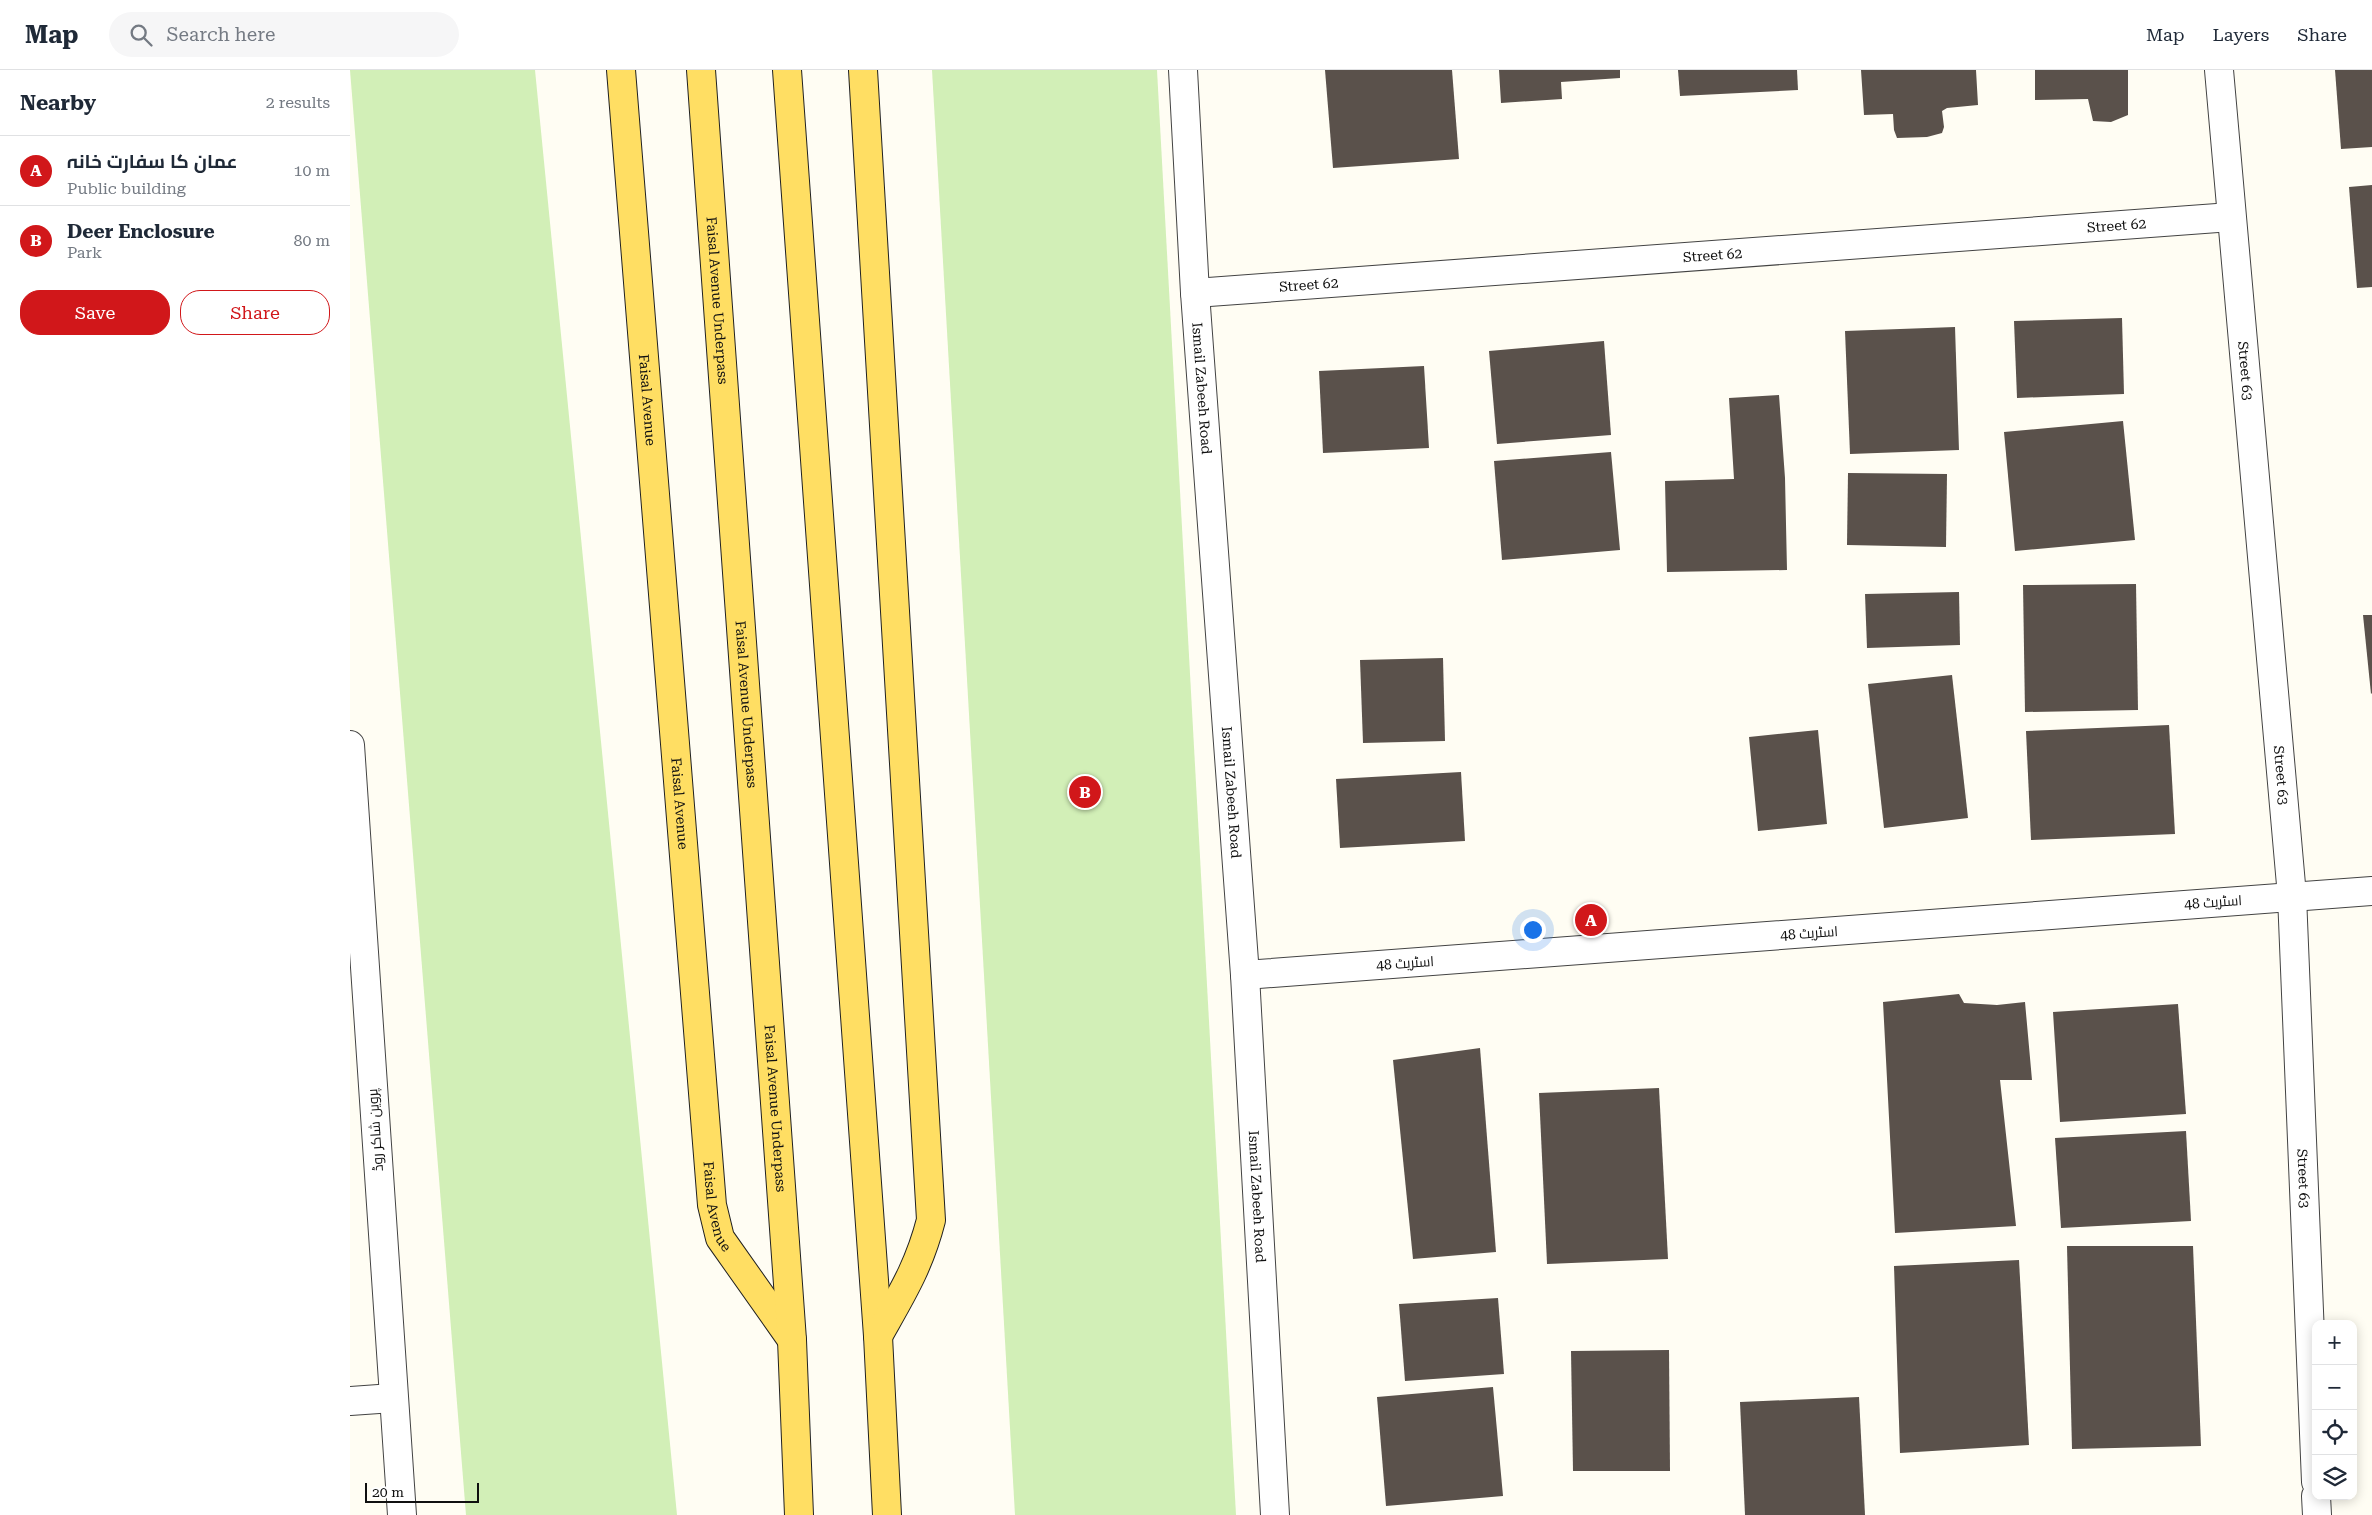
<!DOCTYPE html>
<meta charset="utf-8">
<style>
body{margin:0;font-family:"Roboto Serif",Cairo,serif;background:#f6f6f7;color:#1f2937}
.controls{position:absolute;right:15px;bottom:15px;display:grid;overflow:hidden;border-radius:10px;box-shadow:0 2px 12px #0003}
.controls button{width:45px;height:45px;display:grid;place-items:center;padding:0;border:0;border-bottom:1px solid #e0e1e3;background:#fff;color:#1f2937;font:25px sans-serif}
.scale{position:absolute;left:15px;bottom:12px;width:114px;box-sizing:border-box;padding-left:5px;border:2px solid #101010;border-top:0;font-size:14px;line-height:18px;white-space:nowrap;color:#101010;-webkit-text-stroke:4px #fff;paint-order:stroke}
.you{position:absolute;left:1182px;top:859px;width:18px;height:18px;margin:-12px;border:4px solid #fff;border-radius:50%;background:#1a73e8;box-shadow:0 0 0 8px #1a73e833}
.badge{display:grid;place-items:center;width:32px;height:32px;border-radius:50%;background:#d1171a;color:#fff;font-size:16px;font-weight:700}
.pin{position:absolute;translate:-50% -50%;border:2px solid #fff;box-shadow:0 1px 5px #0006}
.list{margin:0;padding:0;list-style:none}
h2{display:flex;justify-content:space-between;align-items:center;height:65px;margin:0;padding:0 20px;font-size:21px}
h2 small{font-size:16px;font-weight:400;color:#747a83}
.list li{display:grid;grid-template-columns:32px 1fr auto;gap:15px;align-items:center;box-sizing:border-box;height:70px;padding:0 20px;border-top:1px solid #e0e1e3}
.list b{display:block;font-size:19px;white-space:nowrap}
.list p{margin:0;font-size:16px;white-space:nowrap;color:#747a83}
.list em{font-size:16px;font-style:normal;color:#747a83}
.actions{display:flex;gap:10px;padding:15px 20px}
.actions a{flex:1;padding:11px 0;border:1px solid #d1171a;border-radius:20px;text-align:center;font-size:18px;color:#d1171a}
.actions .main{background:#d1171a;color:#fff}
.icon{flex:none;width:28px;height:28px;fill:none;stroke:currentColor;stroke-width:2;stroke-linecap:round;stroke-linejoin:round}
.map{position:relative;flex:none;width:2022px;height:1445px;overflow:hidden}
header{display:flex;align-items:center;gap:30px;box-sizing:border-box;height:70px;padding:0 25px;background:#fff;border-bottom:1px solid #e0e1e3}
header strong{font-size:24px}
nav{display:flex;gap:28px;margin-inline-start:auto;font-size:18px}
.search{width:350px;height:45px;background:#f6f6f7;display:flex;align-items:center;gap:12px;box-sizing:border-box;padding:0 18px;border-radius:28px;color:#747a83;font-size:19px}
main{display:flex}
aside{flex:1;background:#fff}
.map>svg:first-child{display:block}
.grass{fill:#d2efb7}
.building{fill:#5a514b}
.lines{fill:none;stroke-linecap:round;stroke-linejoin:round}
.minor-casing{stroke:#434343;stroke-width:30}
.major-casing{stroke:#212121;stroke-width:30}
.minor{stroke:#fff;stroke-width:28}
.major{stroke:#ffde63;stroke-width:28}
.labels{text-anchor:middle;stroke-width:5;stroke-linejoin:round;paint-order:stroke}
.street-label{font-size:14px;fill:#101010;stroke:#fff}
</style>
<header>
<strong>Map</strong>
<div class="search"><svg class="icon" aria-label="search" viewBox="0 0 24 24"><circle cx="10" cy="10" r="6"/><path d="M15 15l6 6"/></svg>Search here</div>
<nav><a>Map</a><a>Layers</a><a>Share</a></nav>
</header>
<main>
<aside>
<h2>Nearby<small>2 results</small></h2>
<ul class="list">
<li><span class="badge">A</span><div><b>عمان کا سفارت خانہ</b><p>Public building</p></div><em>10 m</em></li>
<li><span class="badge">B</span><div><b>Deer Enclosure</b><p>Park</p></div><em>80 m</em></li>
</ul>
<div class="actions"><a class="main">Save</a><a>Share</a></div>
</aside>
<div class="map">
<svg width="2022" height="1445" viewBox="0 0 2022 1445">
<rect width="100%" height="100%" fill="#fffdf3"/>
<g class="grass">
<path d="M0 0H185L327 1445H116Z"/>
<path d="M582 0H807L886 1445H665Z"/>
</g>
<g class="building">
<path d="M975 0H1102L1109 89 983 98Z"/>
<path d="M1149 0H1270V8L1211 12 1212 29 1151 33Z"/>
<path d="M1328 0H1447L1448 20 1330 26Z"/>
<path d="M1511 0H1626L1628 35 1597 38 1592 41 1594 57 1592 63 1577 67 1547 68 1544 60 1543 44 1514 45Z"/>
<path d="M1685 0H1778V45L1761 52 1743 51 1738 29 1685 30Z"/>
<path d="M1985 0H2022V77L1991 79Z"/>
<path d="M2022 115V217L2007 218 1999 117Z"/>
<path d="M1772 248 1774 324 1667 328 1664 251Z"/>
<path d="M1605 257 1609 380 1500 384 1495 261Z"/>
<path d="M1254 271 1261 365 1147 374 1139 281Z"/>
<path d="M1074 296 1079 378 973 383 969 301Z"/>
<path d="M1429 325 1435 408 1437 500 1317 502 1315 411 1384 409 1379 328Z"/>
<path d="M1773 351 1785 470 1665 481 1654 362Z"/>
<path d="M1261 382 1270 480 1152 490 1144 391Z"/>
<path d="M1498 403 1597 404 1596 477 1497 475Z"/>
<path d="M1786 514 1788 640 1675 642 1673 515Z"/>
<path d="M1609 522 1610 575 1517 578 1515 524Z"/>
<path d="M2013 545H2022V623L2021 624Z"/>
<path d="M1093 588 1095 671 1013 673 1010 590Z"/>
<path d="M1602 605 1618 748 1534 758 1518 614Z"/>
<path d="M1819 655 1825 764 1681 770 1676 661Z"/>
<path d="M1468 660 1477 754 1408 761 1399 667Z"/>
<path d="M1111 702 1115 771 990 778 986 709Z"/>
<path d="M1609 924 1614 933 1647 935 1675 932 1682 1010H1650L1666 1156 1545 1163 1533 932Z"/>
<path d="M1828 934 1836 1044 1710 1052 1703 942Z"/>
<path d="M1130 978 1146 1182 1063 1189 1043 990Z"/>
<path d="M1309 1018 1318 1189 1197 1194 1189 1023Z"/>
<path d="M1836 1061 1841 1151 1711 1158 1705 1068Z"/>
<path d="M1717 1176H1843L1851 1376 1722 1379Z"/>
<path d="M1669 1190 1679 1375 1550 1383 1544 1196Z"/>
<path d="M1148 1228 1154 1304 1055 1311 1049 1234Z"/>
<path d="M1319 1280 1320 1401H1223L1221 1281Z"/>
<path d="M1143 1317 1153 1426 1036 1436 1027 1327Z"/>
<path d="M1509 1327 1515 1445H1395L1390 1332Z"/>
</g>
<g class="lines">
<defs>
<g id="minor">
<path id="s1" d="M833 0 845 223 895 905 925 1445"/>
<path id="s2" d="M1869 0 1942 826 1966 1412"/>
<path id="s3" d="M845 223 1881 147"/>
<path d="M0 675 52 1445"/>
<path d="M895 905 2022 821"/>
<path d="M0 1331 43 1328"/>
<path d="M1966 1426 1967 1445"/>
</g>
<g id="major">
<path id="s4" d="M271 0 362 1135 370 1168 442 1270"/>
<path id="s5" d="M351 0 442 1270 449 1445"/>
<path d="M437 0 528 1266 537 1445"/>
<path d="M513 0 581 1150C569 1197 551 1225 528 1266"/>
</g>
</defs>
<use href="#minor" class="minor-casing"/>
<use href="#major" class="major-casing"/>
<use href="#minor" class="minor"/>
<use href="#major" class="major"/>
</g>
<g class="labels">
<g class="street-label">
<text dy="5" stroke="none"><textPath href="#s3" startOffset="924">Street 62</textPath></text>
<text dy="5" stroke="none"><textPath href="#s3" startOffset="519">Street 62</textPath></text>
<text dy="5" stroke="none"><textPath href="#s3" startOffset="114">Street 62</textPath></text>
<text dy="5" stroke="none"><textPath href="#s5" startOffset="231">Faisal Avenue Underpass</textPath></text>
<text dy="5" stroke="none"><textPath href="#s2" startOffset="302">Street 63</textPath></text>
<text dy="5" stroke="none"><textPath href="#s1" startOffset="319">Ismail Zabeeh Road</textPath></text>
<text dy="5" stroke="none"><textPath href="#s4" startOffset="331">Faisal Avenue</textPath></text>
<text dy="5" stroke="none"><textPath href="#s5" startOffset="636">Faisal Avenue Underpass</textPath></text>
<text dy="5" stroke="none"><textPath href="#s2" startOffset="708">Street 63</textPath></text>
<text dy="5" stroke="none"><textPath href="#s1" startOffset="724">Ismail Zabeeh Road</textPath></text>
<text dy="5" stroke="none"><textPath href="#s4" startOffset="736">Faisal Avenue</textPath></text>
<text transform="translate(1863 832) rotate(-4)" y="5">اسٹریٹ 48</text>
<text transform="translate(1459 863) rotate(-4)" y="5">اسٹریٹ 48</text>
<text transform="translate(1055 893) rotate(-4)" y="5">اسٹریٹ 48</text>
<text dy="5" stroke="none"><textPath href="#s5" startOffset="1041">Faisal Avenue Underpass</textPath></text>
<text transform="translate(25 1060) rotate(-94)" y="5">پروین شاکر روڈ</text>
<text dy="5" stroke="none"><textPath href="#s2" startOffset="1112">Street 63</textPath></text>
<text dy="5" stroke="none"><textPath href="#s1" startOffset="1129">Ismail Zabeeh Road</textPath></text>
<text dy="5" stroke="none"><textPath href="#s4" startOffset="1141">Faisal Avenue</textPath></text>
</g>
</g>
</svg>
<div class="controls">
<button>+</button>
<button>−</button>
<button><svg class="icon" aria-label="locate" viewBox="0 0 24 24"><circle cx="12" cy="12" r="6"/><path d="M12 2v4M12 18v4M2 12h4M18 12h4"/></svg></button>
<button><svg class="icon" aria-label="layers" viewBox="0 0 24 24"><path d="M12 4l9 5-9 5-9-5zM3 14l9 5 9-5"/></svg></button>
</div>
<div class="scale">20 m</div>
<div class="you"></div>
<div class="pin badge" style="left:1241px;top:850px">A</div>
<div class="pin badge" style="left:735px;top:722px">B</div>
</div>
</main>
